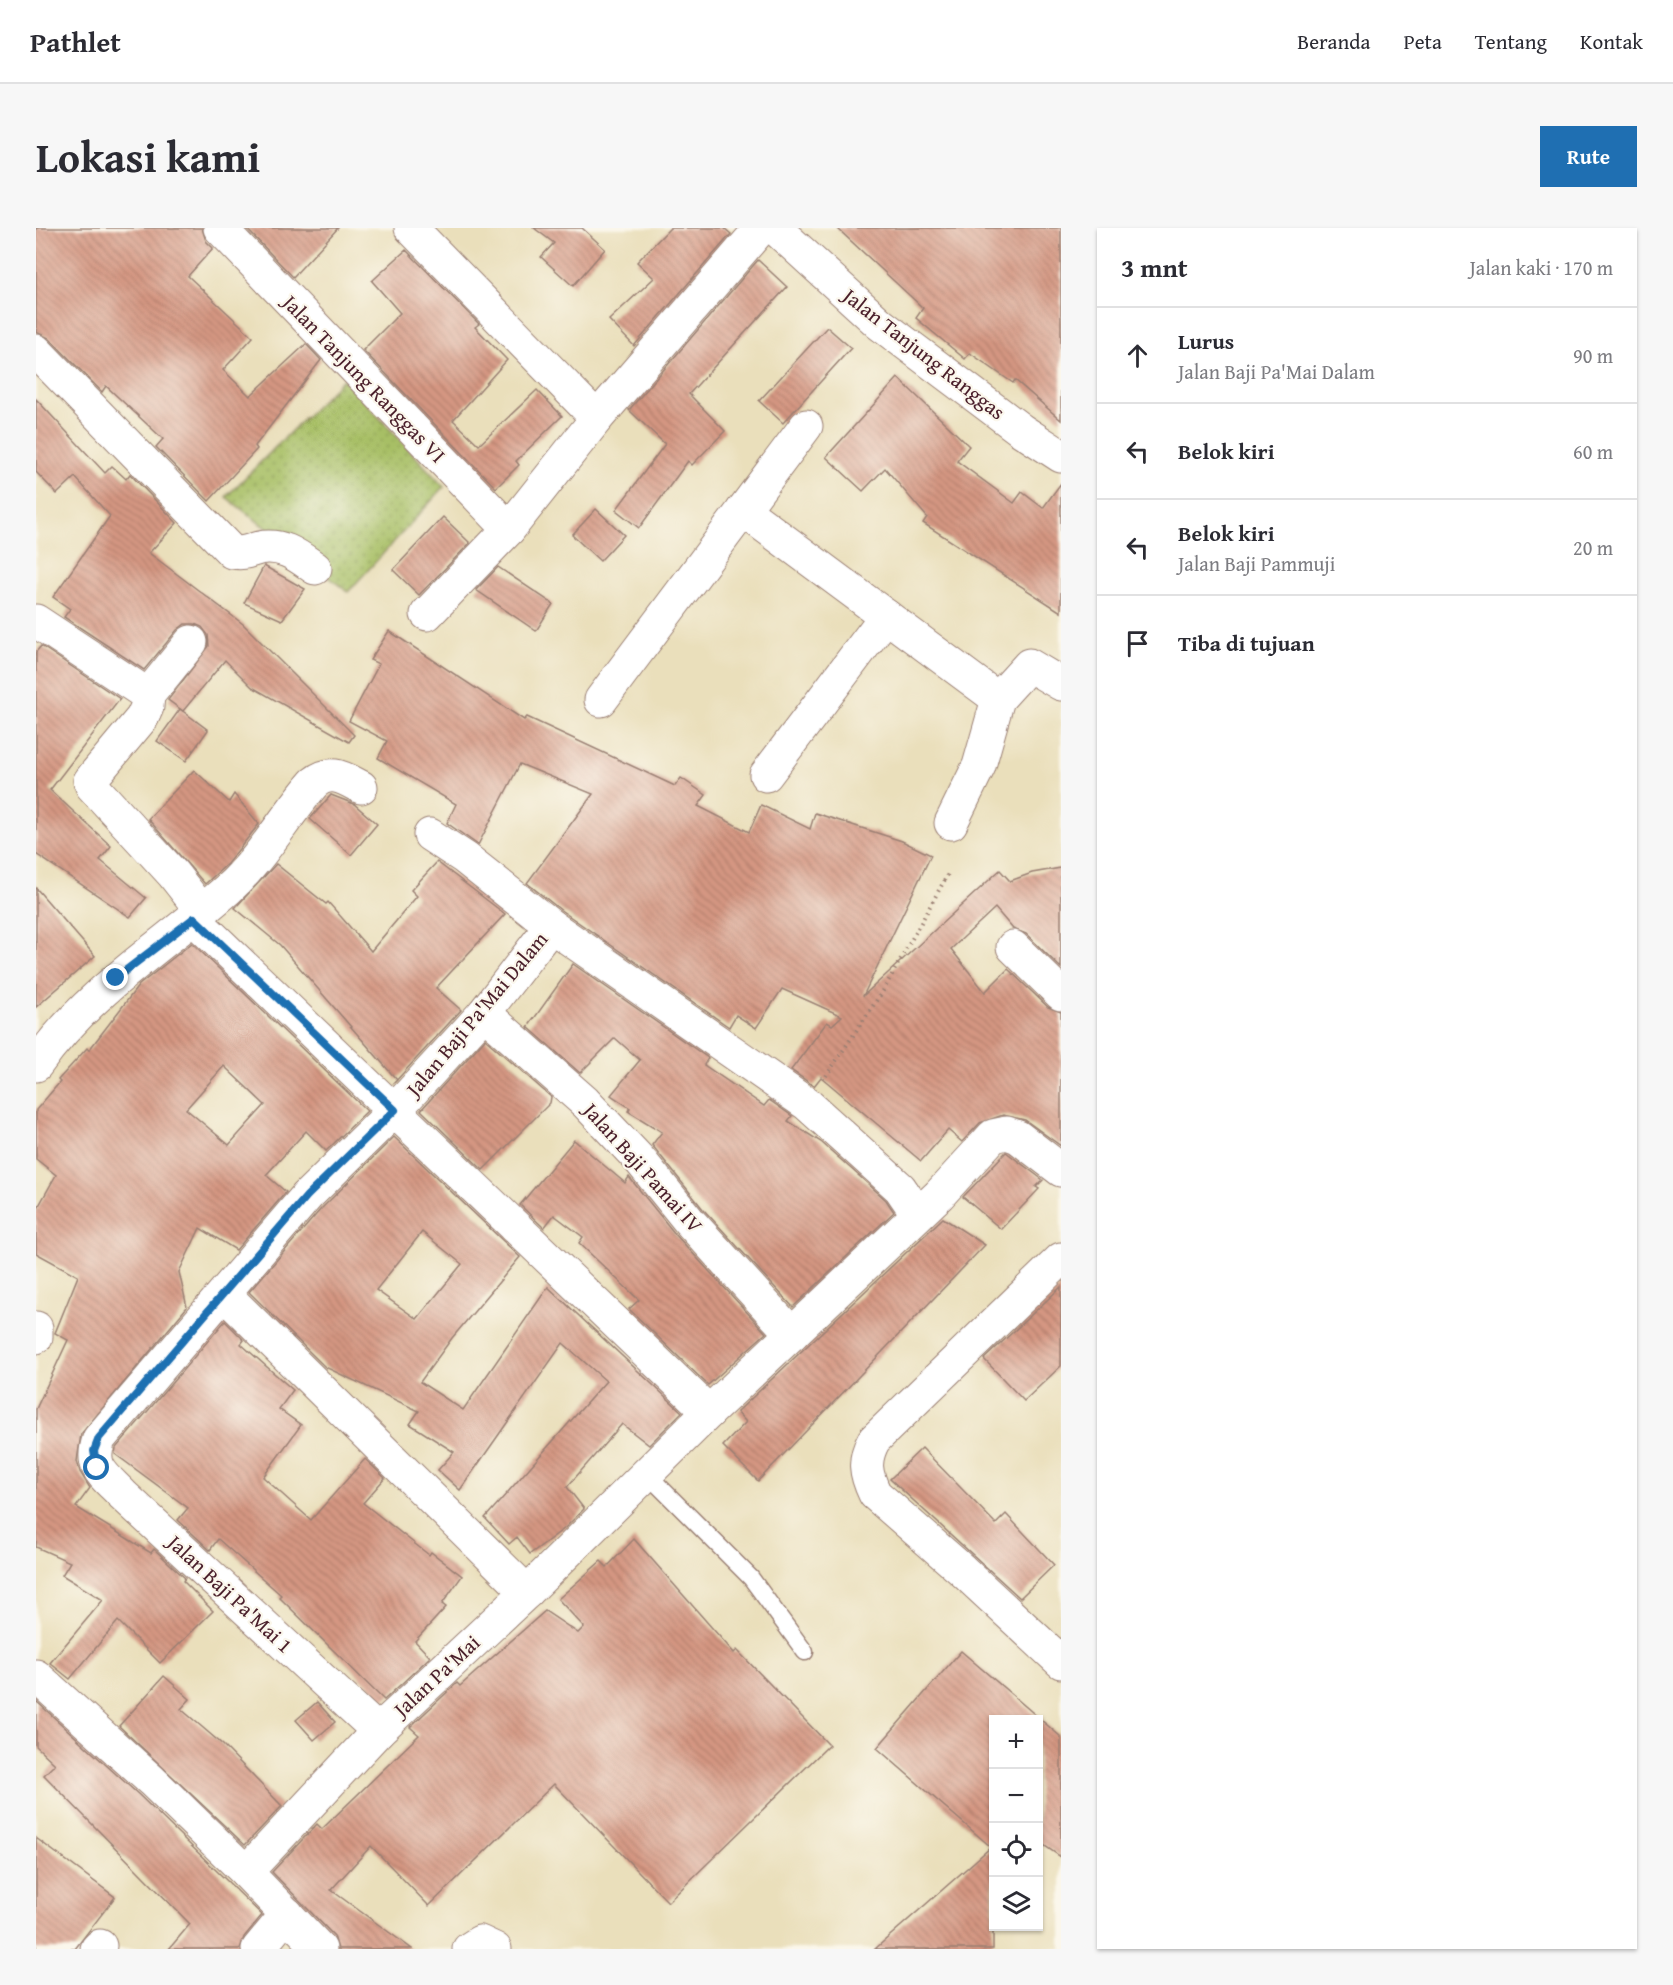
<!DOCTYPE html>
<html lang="id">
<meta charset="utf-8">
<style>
body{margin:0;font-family:"Gentium Book Plus",serif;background:#f7f7f7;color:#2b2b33}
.controls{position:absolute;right:18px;bottom:18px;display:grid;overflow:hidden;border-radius:0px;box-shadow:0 2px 4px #0004}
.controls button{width:54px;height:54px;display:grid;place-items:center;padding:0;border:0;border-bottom:2px solid #e1e1e2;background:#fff;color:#2b2b33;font:30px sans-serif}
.stop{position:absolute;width:18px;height:18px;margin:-14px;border:4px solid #1f6fb2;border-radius:50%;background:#fff}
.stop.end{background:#1f6fb2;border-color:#fff;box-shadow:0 2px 6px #0008}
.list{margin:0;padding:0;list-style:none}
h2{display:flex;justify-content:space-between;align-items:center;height:78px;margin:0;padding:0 24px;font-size:26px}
h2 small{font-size:20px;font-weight:400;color:#7c7c81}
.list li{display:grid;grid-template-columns:39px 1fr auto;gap:18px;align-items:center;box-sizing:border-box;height:96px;padding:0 24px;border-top:2px solid #e1e1e2}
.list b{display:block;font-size:22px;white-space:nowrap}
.list p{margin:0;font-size:20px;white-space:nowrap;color:#7c7c81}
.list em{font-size:20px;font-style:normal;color:#7c7c81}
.icon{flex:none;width:33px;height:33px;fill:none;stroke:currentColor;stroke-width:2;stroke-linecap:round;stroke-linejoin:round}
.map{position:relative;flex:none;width:1025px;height:1721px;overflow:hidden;border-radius:0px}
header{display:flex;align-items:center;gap:36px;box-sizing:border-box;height:84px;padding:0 30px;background:#fff;border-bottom:2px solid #e1e1e2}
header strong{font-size:28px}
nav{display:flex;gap:33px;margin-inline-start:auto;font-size:21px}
.intro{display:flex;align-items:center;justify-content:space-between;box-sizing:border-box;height:144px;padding:0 36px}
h1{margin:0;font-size:42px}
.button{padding:15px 27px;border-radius:0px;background:#1f6fb2;color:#fff;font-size:21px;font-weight:700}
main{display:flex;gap:36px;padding:0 36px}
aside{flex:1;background:#fff;border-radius:0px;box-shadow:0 2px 4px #0004}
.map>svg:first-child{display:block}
.grass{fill:url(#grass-dots);stroke:#786f48;stroke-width:1.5}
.building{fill:url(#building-back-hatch);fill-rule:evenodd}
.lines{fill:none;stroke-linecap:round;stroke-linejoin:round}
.service-casing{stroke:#9a7f73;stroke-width:19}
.minor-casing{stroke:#9a7f73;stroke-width:35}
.path{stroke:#9a7f73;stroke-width:4;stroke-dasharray:1.5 4.5;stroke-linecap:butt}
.service{stroke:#fff;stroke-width:16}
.minor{stroke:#fff;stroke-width:33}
.route{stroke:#1f6fb2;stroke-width:8}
.labels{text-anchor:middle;stroke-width:4.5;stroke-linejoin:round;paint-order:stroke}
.street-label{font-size:21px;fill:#4a1f2b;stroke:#fbf7ec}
</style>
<header>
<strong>Pathlet</strong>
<nav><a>Beranda</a><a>Peta</a><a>Tentang</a><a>Kontak</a></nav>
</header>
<div class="intro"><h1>Lokasi kami</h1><a class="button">Rute</a></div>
<main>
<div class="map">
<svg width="1025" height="1721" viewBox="0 0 1025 1721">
<defs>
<pattern id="grass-dots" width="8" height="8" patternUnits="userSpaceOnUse" patternTransform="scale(1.5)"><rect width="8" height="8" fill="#a7bf65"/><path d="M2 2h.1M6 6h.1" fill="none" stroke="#8a9b53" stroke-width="1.8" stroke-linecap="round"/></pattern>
<pattern id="building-back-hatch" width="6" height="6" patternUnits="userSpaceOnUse" patternTransform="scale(1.5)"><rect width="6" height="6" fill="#d59782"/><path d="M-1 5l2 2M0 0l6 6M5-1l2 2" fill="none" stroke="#af7b6b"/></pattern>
</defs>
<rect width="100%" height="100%" fill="#fbf7ec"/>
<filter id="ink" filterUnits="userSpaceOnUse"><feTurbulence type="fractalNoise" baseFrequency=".0167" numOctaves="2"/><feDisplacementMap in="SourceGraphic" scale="12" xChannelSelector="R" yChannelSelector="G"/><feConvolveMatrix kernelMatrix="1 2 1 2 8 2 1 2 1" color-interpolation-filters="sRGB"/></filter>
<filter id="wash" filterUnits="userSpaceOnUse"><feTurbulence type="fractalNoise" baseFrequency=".008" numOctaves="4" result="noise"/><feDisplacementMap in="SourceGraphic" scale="24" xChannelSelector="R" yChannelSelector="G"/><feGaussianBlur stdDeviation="1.35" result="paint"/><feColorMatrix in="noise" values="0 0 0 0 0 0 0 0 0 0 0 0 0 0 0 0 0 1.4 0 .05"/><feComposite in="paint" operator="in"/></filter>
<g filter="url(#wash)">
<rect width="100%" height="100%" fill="#eadfbb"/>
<path class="grass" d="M307 151 408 259 312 364 190 269Z"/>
<g id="blocks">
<g class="building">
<path d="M0 0H166L170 13 177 20 152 48 217 109 187 142 214 168 270 116 285 132 219 218 221 221 173 273 120 219 127 211 70 158 66 164 13 110 0 104Z"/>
<path d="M210 0H302L257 49Z"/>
<path d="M498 0H546L569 21 537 58 505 29 518 15Z"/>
<path d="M634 0H688L695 6 598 118 573 92 618 50 601 34Z"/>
<path d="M801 0H1025V192L979 152 977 155 934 125 929 131 880 90 887 80Z"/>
<path d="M370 22 443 96 439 99 471 132 417 192 443 217 501 162 526 188 480 233 483 237 460 260 327 122 364 85 336 53Z"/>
<path d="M722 32 751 59 653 166 689 203 656 237 652 233 603 300 580 282 629 216 593 182Z"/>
<path d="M791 99 815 120 747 195 723 173Z"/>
<path d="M862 150 933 218 921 233 978 275 986 264 1007 280 1025 255V384L887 295 891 289 849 240 827 263 790 229Z"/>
<path d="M0 171 69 245 76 238 90 251 94 246 141 295 113 325 207 396 318 507 313 514 216 459 189 432 147 483 132 472 173 418 172 407 166 399 159 396H149L141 402 108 442 28 389 34 381 17 369 74 288 39 249 21 266 0 244Z"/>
<path d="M560 281 588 307 564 333 536 307Z"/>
<path d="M407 289 434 315 383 367 357 342Z"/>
<path d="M228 338 269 361 246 392 208 375Z"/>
<path d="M462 339 517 376 500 403 440 362Z"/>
<path d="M353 403 488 492 491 489 639 558 645 550 670 567 662 578 713 604 725 577 774 601 779 585 866 613 895 627 827 768 964 642 974 653 996 645 1025 640V740L990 706 977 701 959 680 915 721 949 764 972 741 1012 779 1025 784V918L989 892 967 887 944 895 926 914 912 902 885 933 785 849 778 858 755 842 791 794 796 797 806 788 746 761 720 800 700 787 693 799 526 683 491 655 557 566 484 536 442 617 411 595 420 576 342 530 351 513 313 493 343 436 334 432Z"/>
<path d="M5 418 84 471 14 562 75 618 64 632 110 670 94 689 0 626V424Z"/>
<path d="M144 481 172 502 150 533 121 513Z"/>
<path d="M158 542 193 574 198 566 223 596 191 636 169 656 112 591Z"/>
<path d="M295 567 318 576 341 596 315 627 274 591Z"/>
<path d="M401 634 469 686 400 760 425 782 357 856 361 852 244 717 199 680 240 636 290 676 292 674 335 723 381 668 375 662Z"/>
<path d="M0 660 59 728 0 779Z"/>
<path d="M156 715 331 883 290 923 270 903 230 947 250 964 200 1022 164 1000 143 1044 151 1079 45 1206 41 1233 44 1244 54 1260 40 1279 115 1325 118 1321 149 1350 147 1353 177 1383 124 1435 82 1393 34 1451 14 1435 67 1372 26 1347 34 1334 0 1319V1181L32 1112 19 1105 42 1048 0 1025V983L20 947 0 931V882L24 854 22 852 51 820 53 822 103 757ZM188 838 229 877 193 917 150 881Z"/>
<path d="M537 736 672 830 668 837 728 878 733 872 756 888 752 893 785 914 850 972 858 984 757 1079 667 981 616 917 626 904 592 883 594 880 575 867 604 832 579 810 544 845 492 799Z"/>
<path d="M449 811 515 869 514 875 447 942 385 882Z"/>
<path d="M358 909 484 1029 416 1110 384 1154 427 1182 512 1059 646 1184 613 1217 586 1196 531 1259 548 1281 529 1300 494 1326 481 1309 473 1316 449 1290 570 1153 527 1115 424 1262 402 1242 418 1224 374 1196 383 1183 289 1139 213 1064 285 981ZM386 1004 426 1036 381 1091 340 1062Z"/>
<path d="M538 912 589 955 593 949 639 1006 730 1105 672 1157 593 1081 603 1072 543 1015 547 1009 518 987 508 1000 484 977Z"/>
<path d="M970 924 1007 952 1000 959 1003 961 965 1001 927 969Z"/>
<path d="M907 990 949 1017 722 1253 687 1218 710 1194 701 1184Z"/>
<path d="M1025 1059V1138L988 1173 948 1131Z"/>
<path d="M189 1093 208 1112 205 1116 257 1162 243 1181 265 1197 227 1249 275 1292 329 1231 349 1250 327 1275 393 1327 395 1324 426 1348 406 1376 410 1379 379 1413 394 1429 348 1472 243 1369 245 1367 182 1311 174 1322 142 1292 152 1280 79 1226 80 1220Z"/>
<path d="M886 1220 960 1296 970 1286 1018 1337 984 1370 854 1251Z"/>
<path d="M598 1311 698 1425 701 1422 793 1517 632 1674 518 1556 393 1678 335 1618 295 1662 376 1721H302L298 1708 236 1644 281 1596 286 1601 383 1507 374 1499 421 1455 424 1458 509 1383 542 1405 548 1399 522 1371 565 1333 571 1339Z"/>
<path d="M925 1423 1025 1509V1629L1002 1613V1491H957V1721H839L955 1619 841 1520Z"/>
<path d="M128 1448 154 1471 145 1481 187 1517 246 1578 209 1617 83 1498Z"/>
<path d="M0 1473 103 1567 226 1687 208 1709 204 1721H133L154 1696 8 1547 19 1536 0 1518Z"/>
<path d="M281 1474 299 1494 278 1512 260 1492Z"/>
<path d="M0 1610 79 1669 39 1721H0Z"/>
</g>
</g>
</g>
<g filter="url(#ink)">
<use href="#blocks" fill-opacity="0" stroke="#9a7f73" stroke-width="1.5"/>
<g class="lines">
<defs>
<path id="service" d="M611 1246 715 1350 769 1424"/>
<g id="minor">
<path d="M184 0 473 301"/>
<path d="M375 0 561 190"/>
<path d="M739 0 844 96 985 202 1025 228"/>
<path d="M0 123 196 324C209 326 212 323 223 320 246 315 262 328 279 340"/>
<path d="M707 282 962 471"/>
<path d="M391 386 473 301 561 190 725 0"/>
<path d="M0 393 112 467"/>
<path d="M112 467 111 479 106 490 61 544 54 553 56 558 137 646 166 683"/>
<path d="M112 467 155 414"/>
<path d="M565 472 770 198"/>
<path d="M730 547 850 388"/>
<path d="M915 595 943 538 962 471 993 437 1025 456"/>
<path d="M394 607 429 630 515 698 771 876 864 960 877 979 879 988"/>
<path d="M157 690 673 1184"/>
<path d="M977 719 1025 766"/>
<path d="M448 785 549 874 603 931 653 993 756 1106"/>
<path d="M0 837C51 764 126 719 192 661 226 630 248 590 278 555 295 541 307 550 325 559"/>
<path d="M1025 1031 838 1212C827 1232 829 1245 839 1266L926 1342 1025 1434"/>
<path d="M188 1066 491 1364"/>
<path d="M0 1100V1109"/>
<path d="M0 1448 116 1553 210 1644"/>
<path d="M342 1503 87 1267C68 1247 53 1240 63 1211L271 968 359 882 448 785 515 698"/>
<path d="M61 1721 64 1718"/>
<path d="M222 1721 251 1686"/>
<path d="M284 1721 210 1644 342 1503 491 1364 673 1184 903 967 957 908 971 905 982 909 1025 942"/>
<path d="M433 1721 444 1714 459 1721"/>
</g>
</defs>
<use href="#service" class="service-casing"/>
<use href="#minor" class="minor-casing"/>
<path class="path" d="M790 848 847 763 912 646"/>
<use href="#service" class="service"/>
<use href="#minor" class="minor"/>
</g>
</g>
<g class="lines" filter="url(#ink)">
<path class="route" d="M61 1240 58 1223 63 1210 271 968 359 882 158 690 80 750"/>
</g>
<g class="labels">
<g class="street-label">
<text transform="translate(888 126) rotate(38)" y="7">Jalan Tanjung Ranggas</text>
<text transform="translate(328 151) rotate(46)" y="7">Jalan Tanjung Ranggas VI</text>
<text transform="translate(441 786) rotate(-50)" y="7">Jalan Baji Pa'Mai Dalam</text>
<text transform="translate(607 940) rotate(48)" y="7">Jalan Baji Pamai IV</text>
<text transform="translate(194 1366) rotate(43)" y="7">Jalan Baji Pa'Mai 1</text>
<text transform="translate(401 1448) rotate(-43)" y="7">Jalan Pa'Mai</text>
</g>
</g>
</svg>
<div class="controls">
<button>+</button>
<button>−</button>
<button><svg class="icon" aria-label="locate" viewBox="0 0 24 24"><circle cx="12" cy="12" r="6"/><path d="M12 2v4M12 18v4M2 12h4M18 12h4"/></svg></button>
<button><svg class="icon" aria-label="layers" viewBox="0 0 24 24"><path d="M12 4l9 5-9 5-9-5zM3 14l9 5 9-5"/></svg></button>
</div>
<div class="stop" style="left:61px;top:1240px"></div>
<div class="stop end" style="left:80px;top:750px"></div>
</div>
<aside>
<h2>3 mnt<small>Jalan kaki · 170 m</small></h2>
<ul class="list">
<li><svg class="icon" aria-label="ahead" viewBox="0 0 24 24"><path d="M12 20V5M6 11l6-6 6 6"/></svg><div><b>Lurus</b><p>Jalan Baji Pa'Mai Dalam</p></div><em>90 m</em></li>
<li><svg class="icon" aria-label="left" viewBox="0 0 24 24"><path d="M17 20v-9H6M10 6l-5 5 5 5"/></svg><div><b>Belok kiri</b></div><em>60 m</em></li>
<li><svg class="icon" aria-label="left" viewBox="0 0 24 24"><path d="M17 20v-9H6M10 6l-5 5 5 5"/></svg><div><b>Belok kiri</b><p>Jalan Baji Pammuji</p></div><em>20 m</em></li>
<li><svg class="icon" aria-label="arrive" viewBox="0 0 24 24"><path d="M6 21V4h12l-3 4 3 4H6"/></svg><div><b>Tiba di tujuan</b></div></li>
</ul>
</aside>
</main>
